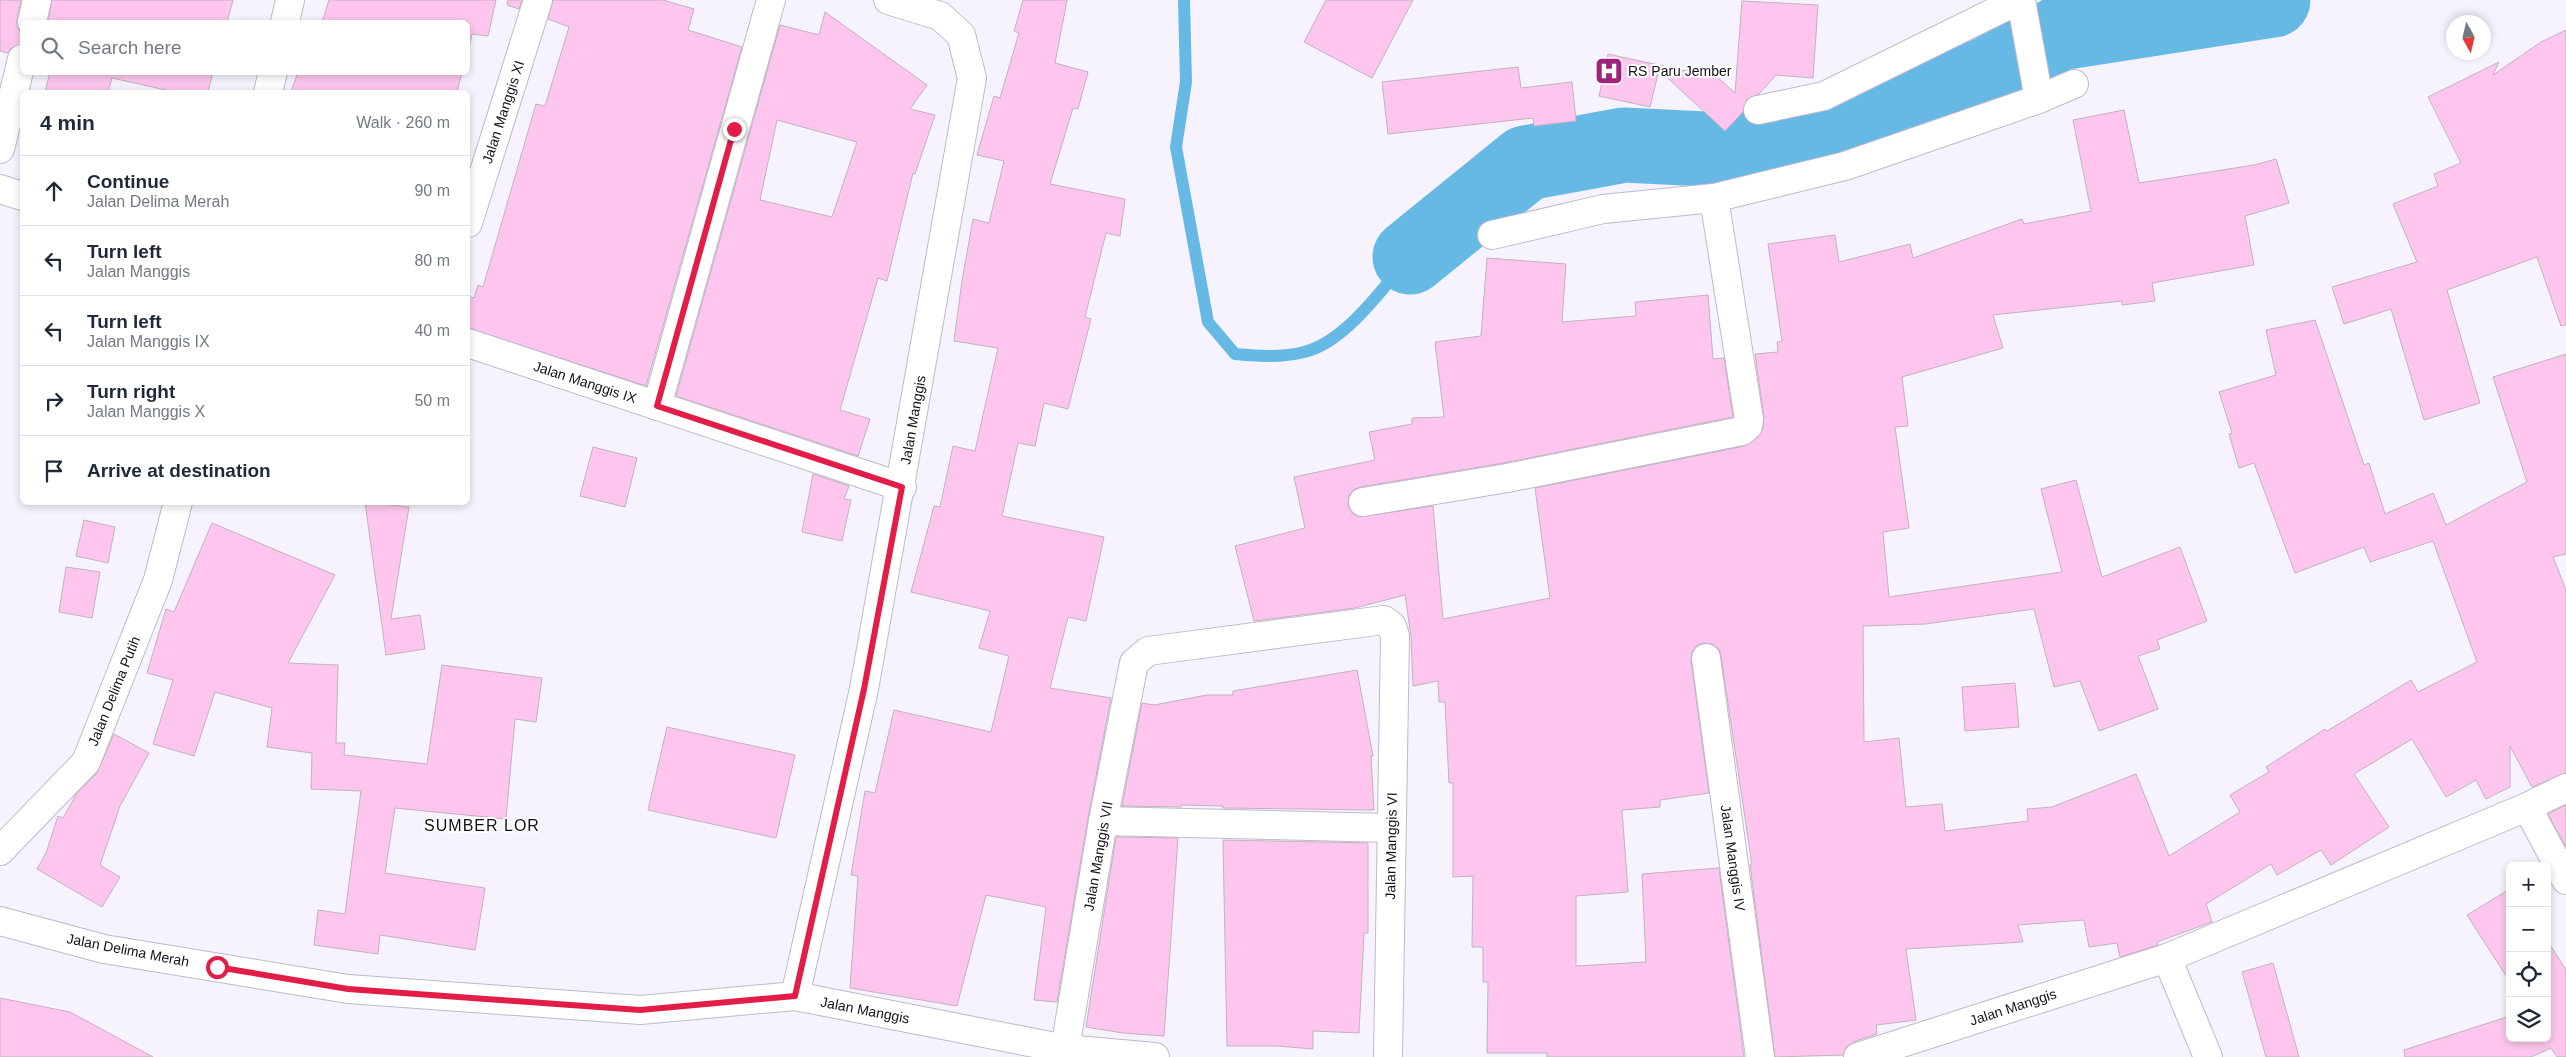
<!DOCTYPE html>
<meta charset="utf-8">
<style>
body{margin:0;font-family:Helvetica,sans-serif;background:#f6f6f7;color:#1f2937}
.controls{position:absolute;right:15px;bottom:15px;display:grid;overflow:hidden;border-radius:8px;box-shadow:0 2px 8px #0003}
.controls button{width:45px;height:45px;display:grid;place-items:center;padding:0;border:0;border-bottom:1px solid #e0e1e3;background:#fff;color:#1f2937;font:25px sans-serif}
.compass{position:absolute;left:2446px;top:15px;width:45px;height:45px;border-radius:50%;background:#fff;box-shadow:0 2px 8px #0003;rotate:172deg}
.stop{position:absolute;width:15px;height:15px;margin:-11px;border:4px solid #e11d48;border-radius:50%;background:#fff}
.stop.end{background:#e11d48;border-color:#fff;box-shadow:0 1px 5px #0008}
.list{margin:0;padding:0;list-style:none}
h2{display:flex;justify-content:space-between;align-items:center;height:65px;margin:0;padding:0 20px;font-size:21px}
h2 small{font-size:16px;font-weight:400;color:#747a83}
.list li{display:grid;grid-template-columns:32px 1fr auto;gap:15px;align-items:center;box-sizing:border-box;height:70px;padding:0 20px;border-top:1px solid #e0e1e3}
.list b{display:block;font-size:19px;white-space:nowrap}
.list p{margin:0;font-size:16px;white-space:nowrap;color:#747a83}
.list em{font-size:16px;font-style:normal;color:#747a83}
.icon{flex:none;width:28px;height:28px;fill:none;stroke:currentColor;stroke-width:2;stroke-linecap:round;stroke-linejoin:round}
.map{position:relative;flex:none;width:2566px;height:1057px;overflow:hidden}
.search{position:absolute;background:#fff;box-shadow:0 2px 8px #0003;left:20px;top:20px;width:450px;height:55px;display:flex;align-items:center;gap:12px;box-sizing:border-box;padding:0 18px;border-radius:8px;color:#747a83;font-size:19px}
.panel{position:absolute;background:#fff;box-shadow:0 2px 8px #0003;left:20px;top:90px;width:450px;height:415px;border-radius:8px}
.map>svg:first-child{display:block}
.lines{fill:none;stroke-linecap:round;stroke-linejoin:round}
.stream{stroke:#66b9e5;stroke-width:12}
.river{stroke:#66b9e5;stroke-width:75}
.building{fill:#fec6ee;stroke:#c3b1be;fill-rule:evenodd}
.street-casing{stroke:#beb9cc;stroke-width:30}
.street{stroke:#fff;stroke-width:28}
.route{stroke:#e11d48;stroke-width:6}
.labels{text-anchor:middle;stroke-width:4;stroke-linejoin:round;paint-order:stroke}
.poi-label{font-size:14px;fill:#141219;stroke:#fff;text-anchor:start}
.street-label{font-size:14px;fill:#141219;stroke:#fff}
.quarter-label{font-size:16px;letter-spacing:1px;fill:#141219;stroke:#fff}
</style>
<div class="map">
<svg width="2566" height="1057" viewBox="0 0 2566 1057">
<rect width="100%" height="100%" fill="#f6f3ff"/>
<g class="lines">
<path class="stream" d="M1184 0 1186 82 1176 147 1208 322 1235 354C1258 356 1281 358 1304 352 1346 342 1382 288 1410 257"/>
<path class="river" d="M1410 257 1526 163 1624 145 1725 150 1837 131 1988 74 2060 33 2273 0"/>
</g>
<g class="building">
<path d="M0 0H21L17 19V27L22 34V44L11 48 8 53 0 51Z"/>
<path d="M52 0H233L227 22H48Z"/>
<path d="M329 0H496L488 36 472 34 468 52V22H322Z"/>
<path d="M508 0H522L519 9 507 5Z"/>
<path d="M553 0H663L694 9 688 30 742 47 646 386 468 328V296L474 298 478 285 483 287 536 104 545 106 569 27 548 19Z"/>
<path d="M1023 0H1067L1055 63 1088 72 1078 109 1073 108 1050 184 1125 199 1120 236 1106 233 1085 317 1091 319 1068 409 1044 403 1035 446 1018 443 1002 516 1104 537 1086 621 1068 617 1050 688 1111 698 1088 818 1057 1002 1034 1000 1046 907 986 895 957 1006 850 988 858 876 851 875 865 791 875 793 894 710 991 732 1009 656 979 648 990 611 911 592 934 506 940 507 953 446 975 451 998 348 954 341 962 281 973 219 989 223 1004 161 977 155 994 96 1000 98 1019 33 1014 31Z"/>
<path d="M1326 0H1413L1372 78 1304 42Z"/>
<path d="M1742 1 1818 5 1813 78 1776 75 1759 94 1747 99 1743 112 1725 131 1659 70 1650 107 1599 96 1608 54 1700 74 1706 67 1735 93Z"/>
<path d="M825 12 927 85 910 109 935 115 915 174 913 173 887 281 878 278 840 410 870 419 858 456 676 396 780 25 819 35ZM777 120 857 142 832 217 760 200Z"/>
<path d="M2566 30V325L2561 326 2537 257 2447 290 2480 403 2424 420 2391 309 2344 324 2332 287 2417 262 2393 204 2438 186 2434 174 2461 163 2428 97 2499 62 2493 75 2541 42Z"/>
<path d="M1518 67 1521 88 1572 82 1576 121 1534 126 1533 118 1388 134 1382 82Z"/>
<path d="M50 72H213L208 92H175L112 78 108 92H45Z"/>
<path d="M298 72H462L457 92H291Z"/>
<path d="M2124 110 2139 183 2254 165 2276 159 2289 203 2245 216 2254 265 2152 283 2155 301 2122 305V301L1993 315 2003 348 1902 377 1908 426 1895 427 1909 528 1883 532 1889 597 2062 572 2041 489 2076 480 2102 577 2180 547 2207 621 2157 640 2160 649 2138 656 2158 709 2099 731 2080 681 2054 687 2034 609 1925 624 1863 626 1864 742 1899 738 1906 807 1942 804 1945 831 2028 821 2027 809 2052 807 2136 774 2169 856 2240 812 2230 795 2269 772 2266 767 2325 729 2327 731 2411 680 2418 692 2477 662 2433 541 2370 562 2364 547 2295 573 2254 463 2239 468 2229 434 2232 433 2219 392 2276 375 2266 330 2315 320 2364 465 2369 463 2385 514 2433 493 2446 525 2527 482 2493 377 2566 354V554L2553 557 2566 590V773L2532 787 2510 746V787L2486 799 2476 780 2446 797 2412 739 2354 774 2389 827 2331 865 2321 850 2277 875 2271 864 2206 904 2212 922 2157 942 2158 945 2120 957 2117 943 2089 947 2084 920 2018 925 2023 942 1906 949 1916 1020 1876 1025 1877 1034 1853 1042 1846 1047 1843 1055 1775 1057 1750 865H1752L1721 656 1719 649 1712 644 1703 643 1697 645 1692 652 1691 660 1709 793 1660 800V807L1622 810 1628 892 1576 896V966L1646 962 1642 874 1719 868 1744 1057H1547V1053H1487L1488 982H1483V947H1472L1473 876 1453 877V783H1449L1445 702H1439L1438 681 1413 686 1411 636 1405 595 1355 608 1254 621 1235 546 1305 528 1294 477 1375 460 1369 432 1412 424V418L1444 417 1435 342 1481 336 1487 258 1566 264 1562 322 1636 316 1635 302 1708 295 1713 359 1724 358 1733 417 1504 463 1360 487 1353 490 1349 496 1348 505 1351 512 1358 517 1433 506 1443 619 1550 598 1535 488 1745 446 1758 437 1763 428 1764 417 1755 354 1778 352 1777 342 1782 341 1768 244 1835 235 1839 262 1910 244 1913 258 2022 219 2024 224 2091 211 2073 120Z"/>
<path d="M593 447 637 458 625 507 580 496Z"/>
<path d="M813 474 849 486 844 499 851 500 842 541 802 532Z"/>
<path d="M365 502 409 507 391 619 420 615 425 649 386 655Z"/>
<path d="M84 520 115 527 108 563 76 556Z"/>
<path d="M212 523 335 575 288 663 338 665 336 743H345L344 755 427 764 442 665 542 678 536 722 515 719 506 819 395 808 385 873 485 888 475 950 380 935 378 954 314 945 318 910 345 914 361 791 311 789 312 753 267 747 272 708 215 692 194 756 153 744 173 680 147 673 166 609 174 612Z"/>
<path d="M66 567 100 572 92 618 59 612Z"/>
<path d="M1357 670 1373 756H1371L1374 810 1223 808V806L1181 805V807L1122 806 1142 703 1154 705 1207 695H1233V691Z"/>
<path d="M2015 683 2019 727 1965 731 1962 687Z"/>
<path d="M667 727 795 755 776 838 648 810Z"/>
<path d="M114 734 149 753 120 806 100 865 120 877 102 907 37 869 46 853 58 816 63 818 77 793 97 773Z"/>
<path d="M2566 805V847L2548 814Z"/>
<path d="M1116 837 1178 838 1164 1036 1123 1033 1086 1027Z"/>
<path d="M1223 840 1368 843V933H1364L1359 1033 1313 1031V1049L1277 1046H1227Z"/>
<path d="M2510 889V982L2467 915Z"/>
<path d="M2547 940 2566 970V1057H2557L2551 1048 2531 1057H2405L2404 1050 2510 1016V1038H2547Z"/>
<path d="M2273 963 2299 1057H2266L2242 972Z"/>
<path d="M0 998 70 1012 153 1057H0Z"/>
</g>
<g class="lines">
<defs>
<g id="street">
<path d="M2021 0 2039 99"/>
<path d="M32 22 37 0"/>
<path d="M285 22 290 0"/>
<path d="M268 92 273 72"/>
<path d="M1758 110 1824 96 2019 0"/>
<path d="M0 149 22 59"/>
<path d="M0 189 22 196"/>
<path d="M468 223 538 0"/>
<path d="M1492 235 1603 209 1714 198 1845 166 2039 99 2074 84"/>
<path d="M468 343 902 487"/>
<path d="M657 406 771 0"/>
<path d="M1363 502 1507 478 1742 431 1748 426 1749 419 1714 198"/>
<path d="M1706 658 1760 1057"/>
<path d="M2527 807 2566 880"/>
<path d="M1103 821 1391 828"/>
<path d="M0 851 86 762 158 580 178 502"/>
<path d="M0 921 104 949 348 989 640 1010 795 996 1065 1049 1155 1057"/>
<path d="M2167 958 2208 1057"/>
<path d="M795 996 864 689 972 78 961 35 940 16 888 0"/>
<path d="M1065 1049 1103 821 1134 663 1148 651 1384 620 1392 626 1395 636 1388 1057"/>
<path d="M1858 1057 2167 958 2527 807 2566 788"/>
</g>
</defs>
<use href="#street" class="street-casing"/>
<use href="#street" class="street"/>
</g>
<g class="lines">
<path class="route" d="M217 967 348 989 640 1010 795 996 864 689 902 487 657 406 734 129"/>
</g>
<defs>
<symbol id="hospital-square" viewBox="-11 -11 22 22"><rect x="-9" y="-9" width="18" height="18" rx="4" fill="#9d237b" stroke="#fff"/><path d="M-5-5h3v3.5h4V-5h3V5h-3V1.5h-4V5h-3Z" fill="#fff"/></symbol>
</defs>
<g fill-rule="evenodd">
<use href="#hospital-square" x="1593" y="55" width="32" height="32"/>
</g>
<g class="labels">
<g class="poi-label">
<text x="1628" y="76">RS Paru Jember</text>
</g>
<g class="street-label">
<text transform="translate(503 112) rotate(-72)" y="5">Jalan Manggis XI</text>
<text transform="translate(585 382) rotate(18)" y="5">Jalan Manggis IX</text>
<text transform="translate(913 420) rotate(-80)" y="5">Jalan Manggis</text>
<text transform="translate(114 691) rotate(-68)" y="5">Jalan Delima Putih</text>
<text transform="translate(1391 846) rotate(-89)" y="5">Jalan Manggis VI</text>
<text transform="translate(1098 856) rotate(-80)" y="5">Jalan Manggis VII</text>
<text transform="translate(1733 858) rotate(82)" y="5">Jalan Manggis IV</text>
<text transform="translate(128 950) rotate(11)" y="5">Jalan Delima Merah</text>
<text transform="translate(2013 1007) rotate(-18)" y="5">Jalan Manggis</text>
<text transform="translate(865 1010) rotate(11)" y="5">Jalan Manggis</text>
</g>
<g class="quarter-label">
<text x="482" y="831">SUMBER LOR</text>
</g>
</g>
</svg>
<div class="controls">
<button>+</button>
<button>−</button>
<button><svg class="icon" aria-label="locate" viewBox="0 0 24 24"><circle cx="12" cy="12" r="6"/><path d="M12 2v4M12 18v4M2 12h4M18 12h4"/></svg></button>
<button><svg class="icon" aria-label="layers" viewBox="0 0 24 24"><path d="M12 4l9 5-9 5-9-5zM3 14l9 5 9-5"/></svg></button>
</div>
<svg class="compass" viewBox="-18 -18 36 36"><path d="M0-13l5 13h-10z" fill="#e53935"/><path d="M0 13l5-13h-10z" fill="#747a83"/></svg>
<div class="stop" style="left:217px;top:967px"></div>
<div class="stop end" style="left:734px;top:129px"></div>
<div class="search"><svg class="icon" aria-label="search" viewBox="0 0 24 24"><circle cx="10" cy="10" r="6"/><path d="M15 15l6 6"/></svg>Search here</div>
<section class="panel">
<h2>4 min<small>Walk · 260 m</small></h2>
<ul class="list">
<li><svg class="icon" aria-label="ahead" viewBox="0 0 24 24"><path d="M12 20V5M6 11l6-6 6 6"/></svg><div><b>Continue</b><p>Jalan Delima Merah</p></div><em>90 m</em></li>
<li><svg class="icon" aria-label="left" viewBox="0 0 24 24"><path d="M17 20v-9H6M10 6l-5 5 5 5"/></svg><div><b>Turn left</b><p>Jalan Manggis</p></div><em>80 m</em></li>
<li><svg class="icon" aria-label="left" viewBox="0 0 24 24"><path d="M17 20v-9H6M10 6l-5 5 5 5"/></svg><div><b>Turn left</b><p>Jalan Manggis IX</p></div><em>40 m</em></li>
<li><svg class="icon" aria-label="right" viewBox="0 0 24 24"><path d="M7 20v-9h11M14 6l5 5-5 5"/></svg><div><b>Turn right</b><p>Jalan Manggis X</p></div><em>50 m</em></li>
<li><svg class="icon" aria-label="arrive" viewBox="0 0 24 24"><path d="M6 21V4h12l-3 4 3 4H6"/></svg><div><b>Arrive at destination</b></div></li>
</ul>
</section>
</div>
